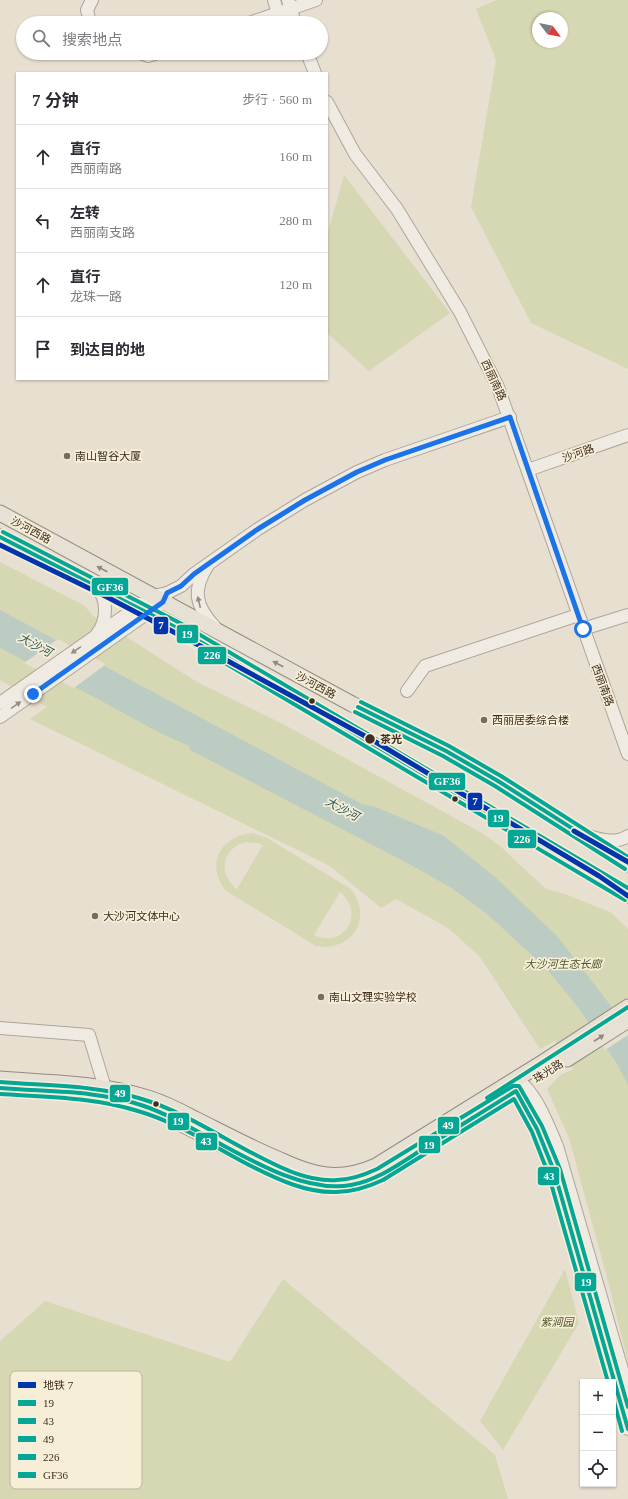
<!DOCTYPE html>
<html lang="zh">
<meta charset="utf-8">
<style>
body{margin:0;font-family:"Times New Roman","Noto Sans SC",serif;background:#f7f7f7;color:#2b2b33}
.controls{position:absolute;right:12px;bottom:12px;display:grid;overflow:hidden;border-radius:0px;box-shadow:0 1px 3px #0004}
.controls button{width:36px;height:36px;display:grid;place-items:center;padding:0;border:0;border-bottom:1px solid #e1e1e2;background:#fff;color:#2b2b33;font:20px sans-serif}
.compass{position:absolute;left:532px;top:12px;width:36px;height:36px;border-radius:50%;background:#fff;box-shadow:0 1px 3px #0004;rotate:122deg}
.stop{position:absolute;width:12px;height:12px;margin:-9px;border:3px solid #1a73e8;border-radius:50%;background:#fff}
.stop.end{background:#1a73e8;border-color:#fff;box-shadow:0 1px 4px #0008}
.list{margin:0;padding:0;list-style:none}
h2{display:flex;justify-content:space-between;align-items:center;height:52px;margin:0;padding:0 16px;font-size:17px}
h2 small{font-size:13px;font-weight:400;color:#7c7c81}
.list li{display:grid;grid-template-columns:26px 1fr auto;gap:12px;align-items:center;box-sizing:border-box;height:64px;padding:0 16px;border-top:1px solid #e1e1e2}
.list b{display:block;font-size:15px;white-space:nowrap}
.list p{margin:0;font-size:13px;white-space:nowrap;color:#7c7c81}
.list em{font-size:13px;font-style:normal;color:#7c7c81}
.icon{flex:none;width:22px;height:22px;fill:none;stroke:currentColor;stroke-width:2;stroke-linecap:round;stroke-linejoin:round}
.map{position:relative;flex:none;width:628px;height:1499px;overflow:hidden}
.search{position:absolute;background:#fff;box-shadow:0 1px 3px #0004;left:16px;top:16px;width:312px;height:44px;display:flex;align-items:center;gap:10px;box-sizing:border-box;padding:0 14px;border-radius:22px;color:#7c7c81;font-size:15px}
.panel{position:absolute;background:#fff;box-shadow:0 1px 3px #0004;left:16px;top:72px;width:312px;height:308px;border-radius:0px}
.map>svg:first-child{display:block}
.green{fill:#d6d7b3;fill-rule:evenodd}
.water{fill:#bcccc2}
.pier{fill:#e7e0d1}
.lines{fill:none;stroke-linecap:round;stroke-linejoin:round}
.minor-casing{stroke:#ada599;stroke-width:14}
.major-casing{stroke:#928b80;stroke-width:17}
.minor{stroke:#efebe3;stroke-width:12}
.major{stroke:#e6e1d4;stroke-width:15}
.bus-1-casing{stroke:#f7eed8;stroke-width:7}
.bus-2-casing{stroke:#f7eed8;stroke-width:7}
.bus-3-casing{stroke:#f7eed8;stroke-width:7}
.bus-4-casing{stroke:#f7eed8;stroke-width:7}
.bus-5-casing{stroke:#f7eed8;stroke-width:7}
.bus-1{stroke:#04a796;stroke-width:4}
.bus-2{stroke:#04a796;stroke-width:4}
.bus-3{stroke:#04a796;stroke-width:4}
.bus-4{stroke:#04a796;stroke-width:4}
.bus-5{stroke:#04a796;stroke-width:4}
.metro-1-casing{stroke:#f7eed8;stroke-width:8}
.metro-1{stroke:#0035ad;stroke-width:5}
.oneway{fill:#92887a}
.oneway2{fill:#968c82}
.route{stroke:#1a73e8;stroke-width:5}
.poi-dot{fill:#786c5e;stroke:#f7eed8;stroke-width:1.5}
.bus-dot{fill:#3d2e20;stroke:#f7eed8;stroke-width:1.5}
.labels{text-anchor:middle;stroke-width:3.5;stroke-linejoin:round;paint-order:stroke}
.street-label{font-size:11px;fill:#3d2e20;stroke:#f7eed8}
.poi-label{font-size:11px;fill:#3d2e20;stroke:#f7eed8;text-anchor:start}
.stop-label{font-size:11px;font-weight:bold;fill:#3d2e20;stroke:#f7eed8;text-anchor:start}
.park-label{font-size:11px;font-style:italic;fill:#4d5a26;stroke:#f7eed8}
.water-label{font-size:12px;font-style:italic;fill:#2f5d5a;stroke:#f7eed8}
.key{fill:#f7eed8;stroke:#bfb4a1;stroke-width:1}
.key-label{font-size:11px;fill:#3d2e20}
.line-badge{stroke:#f7eed8;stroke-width:1.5}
.badge-label{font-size:11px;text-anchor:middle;font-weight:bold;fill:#fff}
</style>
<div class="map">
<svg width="628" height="1499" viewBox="0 0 628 1499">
<rect width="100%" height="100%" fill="#e7e0d1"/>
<g class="green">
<path d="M496 0H628V369L531 323 471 207 496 60 476 9ZM538 18H562V42H538Z"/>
<path d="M344 175 450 313 369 371 327 333V236Z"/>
<path d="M0 562 85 606 92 615 197 682 283 724 482 833 499 845 546 889 565 894 610 912 628 929V1363L609 1285 569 1138 547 1089 559 1076 573 1069 555 1041 540 1049 480 957 448 928 396 899 381 908 330 866 30 719 47 707 0 680Z"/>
<path d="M252 833 267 838 351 889C373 918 353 952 316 946L226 891C205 865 220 836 252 833ZM245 842 257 843 263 845 237 889C217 874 222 849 245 842ZM340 892C366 913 344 949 314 935Z"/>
<path d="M565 1269 579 1323 503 1450 480 1421Z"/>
<path d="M283 1279 495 1455 508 1499H0V1341L45 1301 230 1362Z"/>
</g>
<path class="water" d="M0 610 362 804 378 808 444 836 496 878 557 936 628 1028V1085L616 1062 577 1006 545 967 486 913 450 887 411 865 190 750 189 746 158 732 81 690 0 648Z"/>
<g class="pier">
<path d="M58 639 106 664 74 688 24 663Z"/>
<path d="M615 1008 628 1025V1035L605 1050 587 1024Z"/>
</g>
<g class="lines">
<defs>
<g id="minor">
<path d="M274 0 278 14"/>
<path d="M288 0 295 23"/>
<path d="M90 23 87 10 92 0"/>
<path d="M249 23 316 0"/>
<path d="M140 53 148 56 157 53"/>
<path d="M307 53 315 73"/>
<path d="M327 102 355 154 397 209 460 312 498 387 628 754"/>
<path d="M528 470 628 435"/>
<path d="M208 565C192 590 195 606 215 627"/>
<path d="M95 586C109 598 107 621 97 634"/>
<path d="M583 629 628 615"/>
<path d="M407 691 425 666 578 615"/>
<path d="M0 703 153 596 167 593 181 586 194 574 258 529 305 500 357 472 385 460 510 417"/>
<path d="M0 717 163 602 167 594"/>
<path d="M589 836C601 840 616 844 628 836"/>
<path d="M0 1028 89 1035 105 1088"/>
<path d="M517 1079 516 1091 537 1129 554 1171 628 1429"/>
<path d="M517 1079C537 1094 547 1123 557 1146L628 1390"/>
</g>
<g id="major">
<path d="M0 513 352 704 446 751 498 781 628 864"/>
<path d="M0 537 177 628 628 895"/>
<path d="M567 1059 628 1020"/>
<path d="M0 1079C49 1083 101 1083 148 1098 164 1103 180 1111 195 1119 223 1133 251 1148 280 1160 295 1167 310 1173 326 1175 344 1177 360 1173 376 1166L542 1063 628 1007"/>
<path d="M176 1121 268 1168 308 1183 322 1186 350 1185 376 1177"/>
</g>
</defs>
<use href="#minor" class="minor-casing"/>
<use href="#major" class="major-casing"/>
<use href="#minor" class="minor"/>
<use href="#major" class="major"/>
<defs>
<g id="bus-1">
<path d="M0 537 177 628 628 895"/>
<path d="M358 707 446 751 498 781 628 864"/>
<path d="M0 1088C47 1092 96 1090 141 1105 203 1125 286 1197 351 1185 379 1180 402 1162 426 1147 456 1128 486 1110 516 1091L537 1129 554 1171 628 1429"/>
<path d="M487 1098 628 1007"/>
</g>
<g id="bus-2">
<path d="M0 1094C46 1097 94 1097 138 1111 179 1123 216 1148 253 1167 279 1180 307 1193 336 1192 353 1192 368 1187 383 1180L514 1099 532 1132 548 1173 608 1382"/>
<path d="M613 1398 622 1431"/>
</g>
<path id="bus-3" d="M0 1082C48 1086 96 1085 142 1099 182 1111 219 1136 256 1155 281 1168 308 1182 337 1180 351 1180 364 1175 377 1169L513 1086H519L542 1126 560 1169 628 1407"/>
<g id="bus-4">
<path d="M0 544 174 633 625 900"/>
<path d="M355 712 443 756 495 786 625 869"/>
</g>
<g id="bus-5">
<path d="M3 532 180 623 628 888"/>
<path d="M361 702 449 746 501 776 628 857"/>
</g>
</defs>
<use href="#bus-1" class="bus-1-casing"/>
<use href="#bus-2" class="bus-2-casing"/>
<use href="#bus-3" class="bus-3-casing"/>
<use href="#bus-4" class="bus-4-casing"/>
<use href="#bus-5" class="bus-5-casing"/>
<use href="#bus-1" class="bus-1"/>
<use href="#bus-2" class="bus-2"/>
<use href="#bus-3" class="bus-3"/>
<use href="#bus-4" class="bus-4"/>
<use href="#bus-5" class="bus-5"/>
<defs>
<g id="metro-1">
<path d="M0 545 107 597 206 649 374 741 599 876 628 896"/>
<path d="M574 831 628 862"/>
</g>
</defs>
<use href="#metro-1" class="metro-1-casing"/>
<use href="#metro-1" class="metro-1"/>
</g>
<defs><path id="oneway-solid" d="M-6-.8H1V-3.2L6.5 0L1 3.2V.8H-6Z"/></defs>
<g class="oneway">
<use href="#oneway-solid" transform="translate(102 569) rotate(-152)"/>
<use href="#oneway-solid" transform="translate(278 664) rotate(-152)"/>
<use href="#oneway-solid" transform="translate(599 1038) rotate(-33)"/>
</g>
<g class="oneway2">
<use href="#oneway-solid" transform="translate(199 602) rotate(-103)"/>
<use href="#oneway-solid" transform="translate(76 650) rotate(145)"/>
<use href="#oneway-solid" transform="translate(16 705) rotate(-35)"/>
</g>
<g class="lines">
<path class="route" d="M33 694 163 602 167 593 181 586 194 574 258 529 305 500 357 472 385 460 510 417 583 629"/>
</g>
<g class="poi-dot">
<circle cx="67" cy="456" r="4"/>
<circle cx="484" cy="720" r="4"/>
<circle cx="95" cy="916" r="4"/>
<circle cx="321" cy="997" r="4"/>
</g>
<g class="bus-dot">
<circle cx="312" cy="701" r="3.5"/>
<circle cx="370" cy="739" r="5.5"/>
<circle cx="455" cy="799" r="3.5"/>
<circle cx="156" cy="1104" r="3.5"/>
</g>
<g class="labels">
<g class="street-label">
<text transform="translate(494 380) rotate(65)" y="4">西丽南路</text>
<text transform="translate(578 453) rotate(-19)" y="4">沙河路</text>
<text transform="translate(31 530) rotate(28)" y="4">沙河西路</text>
<text transform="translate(316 685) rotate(28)" y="4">沙河西路</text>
<text transform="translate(603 685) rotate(70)" y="4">西丽南路</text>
<text transform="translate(548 1071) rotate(-32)" y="4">珠光路</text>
</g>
<g class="poi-label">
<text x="75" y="460">南山智谷大厦</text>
<text x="492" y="724">西丽居委综合楼</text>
<text x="103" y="920">大沙河文体中心</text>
<text x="329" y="1001">南山文理实验学校</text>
</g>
<g class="stop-label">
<text x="380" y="743">茶光</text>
</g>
<g class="park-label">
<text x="563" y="968">大沙河生态长廊</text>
<text x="557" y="1326">紫涧园</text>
</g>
<g class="water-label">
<text transform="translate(35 645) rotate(28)" y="4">大沙河</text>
<text transform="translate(342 809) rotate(28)" y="4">大沙河</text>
</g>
</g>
<rect x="10" y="1371" width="132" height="118" rx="6" class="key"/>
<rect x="18" y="1382" width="18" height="6" fill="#0035ad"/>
<rect x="18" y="1400" width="18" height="6" fill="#04a796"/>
<rect x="18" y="1418" width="18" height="6" fill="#04a796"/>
<rect x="18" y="1436" width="18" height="6" fill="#04a796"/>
<rect x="18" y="1454" width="18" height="6" fill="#04a796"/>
<rect x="18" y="1472" width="18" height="6" fill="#04a796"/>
<g class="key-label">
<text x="43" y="1389">地铁 7</text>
<text x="43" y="1407">19</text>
<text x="43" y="1425">43</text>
<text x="43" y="1443">49</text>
<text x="43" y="1461">226</text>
<text x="43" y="1479">GF36</text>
</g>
<g class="line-badge">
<rect x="91" y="577" width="38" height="19" rx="4" fill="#04a796"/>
<rect x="153" y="616" width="16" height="19" rx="4" fill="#0035ad"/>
<rect x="176" y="624" width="23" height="20" rx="4" fill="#04a796"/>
<rect x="197" y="646" width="30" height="19" rx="4" fill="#04a796"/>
<rect x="428" y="772" width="38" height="19" rx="4" fill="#04a796"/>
<rect x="467" y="792" width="16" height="19" rx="4" fill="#0035ad"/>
<rect x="487" y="809" width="23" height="19" rx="4" fill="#04a796"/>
<rect x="507" y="829" width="30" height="20" rx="4" fill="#04a796"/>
<rect x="109" y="1084" width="22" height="19" rx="4" fill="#04a796"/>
<rect x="167" y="1112" width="23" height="19" rx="4" fill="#04a796"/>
<rect x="437" y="1116" width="23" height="19" rx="4" fill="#04a796"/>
<rect x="195" y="1132" width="23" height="19" rx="4" fill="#04a796"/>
<rect x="418" y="1135" width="23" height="19" rx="4" fill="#04a796"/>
<rect x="537" y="1166" width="23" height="20" rx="4" fill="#04a796"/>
<rect x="574" y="1272" width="23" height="20" rx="4" fill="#04a796"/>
</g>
<g class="badge-label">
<text x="110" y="591">GF36</text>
<text x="161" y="629">7</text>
<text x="187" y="638">19</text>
<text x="212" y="659">226</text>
<text x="447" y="785">GF36</text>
<text x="475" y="805">7</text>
<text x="498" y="822">19</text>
<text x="522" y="843">226</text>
<text x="120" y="1097">49</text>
<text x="178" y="1125">19</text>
<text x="448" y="1129">49</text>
<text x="206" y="1145">43</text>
<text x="429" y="1149">19</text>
<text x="549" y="1180">43</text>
<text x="586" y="1286">19</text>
</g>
</svg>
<div class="controls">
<button>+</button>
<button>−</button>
<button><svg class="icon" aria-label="locate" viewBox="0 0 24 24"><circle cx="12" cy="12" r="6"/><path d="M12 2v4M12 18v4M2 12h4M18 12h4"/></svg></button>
</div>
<svg class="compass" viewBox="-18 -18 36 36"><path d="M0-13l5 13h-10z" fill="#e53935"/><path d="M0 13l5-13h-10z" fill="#7c7c81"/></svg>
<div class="stop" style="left:583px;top:629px"></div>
<div class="stop end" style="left:33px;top:694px"></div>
<div class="search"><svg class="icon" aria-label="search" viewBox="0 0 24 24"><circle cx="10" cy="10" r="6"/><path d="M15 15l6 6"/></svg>搜索地点</div>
<section class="panel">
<h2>7 分钟<small>步行 · 560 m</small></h2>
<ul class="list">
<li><svg class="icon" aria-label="ahead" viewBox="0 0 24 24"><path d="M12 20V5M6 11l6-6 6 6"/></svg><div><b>直行</b><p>西丽南路</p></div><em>160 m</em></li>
<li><svg class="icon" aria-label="left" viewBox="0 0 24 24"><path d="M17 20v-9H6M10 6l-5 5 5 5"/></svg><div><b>左转</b><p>西丽南支路</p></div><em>280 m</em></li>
<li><svg class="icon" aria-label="ahead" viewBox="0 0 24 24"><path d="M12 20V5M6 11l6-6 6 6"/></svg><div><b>直行</b><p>龙珠一路</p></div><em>120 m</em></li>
<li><svg class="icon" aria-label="arrive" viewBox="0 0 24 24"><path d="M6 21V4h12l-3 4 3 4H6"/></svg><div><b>到达目的地</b></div></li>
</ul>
</section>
</div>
